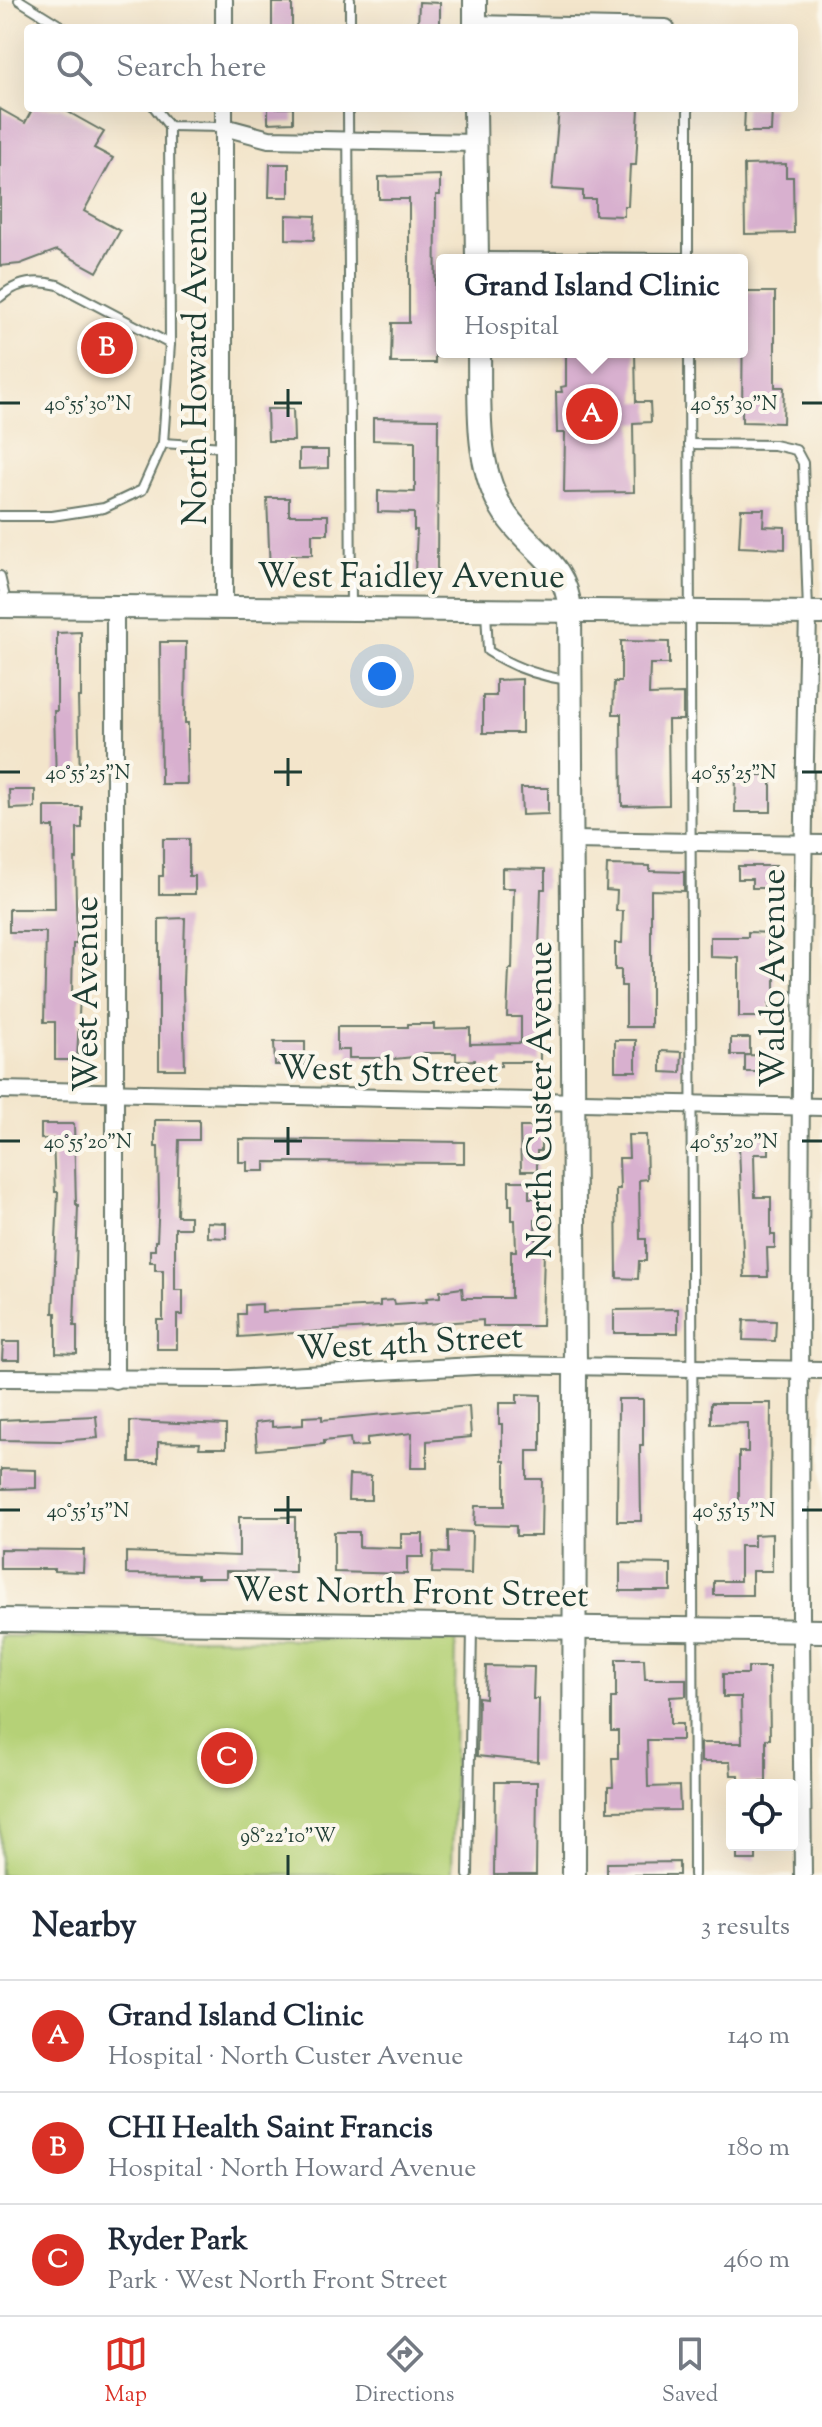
<!DOCTYPE html>
<meta charset="utf-8">
<style>
body{margin:0;font-family:"Sorts Mill Goudy",serif;background:#f2f2f3;color:#1f2937}
.controls{position:absolute;right:24px;bottom:24px;display:grid;overflow:hidden;border-radius:8px;box-shadow:0 8px 32px #0002}
.controls button{width:72px;height:72px;display:grid;place-items:center;padding:0;border:0;border-bottom:2px solid #e0e1e3;background:#fff;color:#1f2937;font:40px sans-serif}
.you{position:absolute;left:382px;top:676px;width:28px;height:28px;margin:-20px;border:6px solid #fff;border-radius:50%;background:#1a73e8;box-shadow:0 0 0 12px #1a73e833}
.badge{display:grid;place-items:center;width:52px;height:52px;border-radius:50%;background:#d93025;color:#fff;font-size:26px;font-weight:700}
.pin{position:absolute;translate:-50% -50%;border:4px solid #fff;box-shadow:0 2px 8px #0006}
.popup{position:absolute;left:436px;top:254px;width:312px;height:104px;box-sizing:border-box;display:grid;place-content:center;border-radius:8px;background:#fff;filter:drop-shadow(0 2px 6px #0005);font-size:26px;white-space:nowrap;color:#747a83}
.popup b{font-size:30px;color:#1f2937}
.popup::after{content:'';position:absolute;left:50%;top:100%;margin-left:-16px;border:16px solid transparent;border-top-color:#fff}
.list{margin:0;padding:0;list-style:none}
h2{display:flex;justify-content:space-between;align-items:center;height:104px;margin:0;padding:0 32px;font-size:34px}
h2 small{font-size:26px;font-weight:400;color:#747a83}
.list li{display:grid;grid-template-columns:52px 1fr auto;gap:24px;align-items:center;box-sizing:border-box;height:112px;padding:0 32px;border-top:2px solid #e0e1e3}
.list b{display:block;font-size:30px;white-space:nowrap}
.list p{margin:0;font-size:26px;white-space:nowrap;color:#747a83}
.list em{font-size:26px;font-style:normal;color:#747a83}
.icon{flex:none;width:44px;height:44px;fill:none;stroke:currentColor;stroke-width:2;stroke-linecap:round;stroke-linejoin:round}
.map{position:relative;flex:none;width:822px;height:1875px;overflow:hidden}
.search{position:absolute;background:#fff;box-shadow:0 8px 32px #0002;left:24px;right:24px;top:24px;height:88px;display:flex;align-items:center;gap:20px;box-sizing:border-box;padding:0 28px;border-radius:8px;color:#747a83;font-size:30px}
.sheet{height:440px;background:#fff}
nav{display:flex;justify-content:space-around;align-items:center;box-sizing:border-box;height:112px;border-top:2px solid #e0e1e3;background:#fff;font-size:22px;color:#747a83}
nav a{display:grid;justify-items:center;gap:4px}
nav .on{color:#d93025}
.map>svg:first-child{display:block}
.green{fill:#b5d177;stroke:#6a8756;stroke-width:2}
.building{fill:#d8b0cf}
.lines{fill:none;stroke-linecap:round;stroke-linejoin:round}
.lane-casing{stroke:#697869;stroke-width:12}
.street-casing{stroke:#697869;stroke-width:20}
.secondary-casing{stroke:#697869;stroke-width:26}
.lane{stroke:#fff;stroke-width:8}
.street{stroke:#fff;stroke-width:16}
.secondary{stroke:#fff;stroke-width:22}
.ticks{fill:none;stroke:#1f3d34;stroke-width:3}
.labels{text-anchor:middle;stroke-width:8;stroke-linejoin:round;paint-order:stroke}
.street-label{font-size:34px;fill:#1f3d34;stroke:#fbf7ec}
.ticks-label{font-size:20px;text-anchor:middle;fill:#1f3d34;stroke:#fbf7ec;stroke-width:8;stroke-linejoin:round;paint-order:stroke}
</style>
<div class="map">
<svg width="822" height="1875" viewBox="0 0 822 1875">
<rect width="100%" height="100%" fill="#fbf7ec"/>
<filter id="ink" filterUnits="userSpaceOnUse"><feTurbulence type="fractalNoise" baseFrequency=".0125" numOctaves="2"/><feDisplacementMap in="SourceGraphic" scale="16" xChannelSelector="R" yChannelSelector="G"/><feConvolveMatrix kernelMatrix="1 2 1 2 8 2 1 2 1" color-interpolation-filters="sRGB"/></filter>
<filter id="wash" filterUnits="userSpaceOnUse"><feTurbulence type="fractalNoise" baseFrequency=".006" numOctaves="4" result="noise"/><feDisplacementMap in="SourceGraphic" scale="32" xChannelSelector="R" yChannelSelector="G"/><feGaussianBlur stdDeviation="1.8" result="paint"/><feColorMatrix in="noise" values="0 0 0 0 0 0 0 0 0 0 0 0 0 0 0 0 0 1.4 0 .05"/><feComposite in="paint" operator="in"/></filter>
<g filter="url(#wash)">
<rect width="100%" height="100%" fill="#f3e5cb"/>
<path class="green" d="M0 1636 456 1641 452 1875H0Z"/>
<g id="blocks">
<g class="building">
<path d="M419 2 440 3V28H418Z"/>
<rect x="272" y="3" width="20" height="25"/>
<path d="M33 108H61L104 132 94 148 113 158 84 211 120 231 97 272 57 250 20 264 0 266V109L25 123Z"/>
<path d="M268 108H293V122L268 123Z"/>
<path d="M559 108H639L636 165H630L628 206H624V216L595 215V199H583V191L552 189Z"/>
<path d="M745 108H772L771 132H744Z"/>
<path d="M270 164H289V197H269Z"/>
<path d="M786 164V177H793L794 233 745 234 744 165Z"/>
<path d="M440 175V195H436L435 363H391L392 323H409V199H379V177Z"/>
<path d="M286 215 315 216 314 240 286 239Z"/>
<path d="M743 292H775V387H784L783 423 742 422Z"/>
<path d="M566 352H635L636 402H650L651 422 633 423 634 492 564 493 565 433H557L556 392H562L561 387 566 386Z"/>
<path d="M267 409H293L294 441H268Z"/>
<path d="M373 418 438 419 437 573 415 572 417 530H414V513L378 512V491L415 492V441L373 440Z"/>
<path d="M299 450H328V468L299 469Z"/>
<path d="M267 498H289V515H328V534H312V555H291V571L270 572Z"/>
<path d="M741 509H764L763 526 785 527V549L739 547Z"/>
<path d="M81 632V697H78L80 779H56L54 711H57V633Z"/>
<path d="M621 641 669 642V664H650L649 695 683 694V720H668L669 805 622 806 621 714H613L614 682H621Z"/>
<path d="M160 642H186L185 723H188V749H186L187 784H161Z"/>
<path d="M522 679V733H483V696H496V680Z"/>
<path d="M736 775H771V812H735Z"/>
<path d="M521 788H548V814L522 815Z"/>
<path d="M9 790H35V808L10 809Z"/>
<path d="M45 807H82V828H77V859H75L77 944H73L72 994H80L77 1060H55V1022H44L46 932H9V909H55L54 827H45Z"/>
<path d="M163 839H189V876H195V894H159V876H163Z"/>
<path d="M607 865 650 866V871L684 872V891L651 890V1027H626V986H621V970H615V943H622L623 911H616L617 891 606 890Z"/>
<path d="M738 866H776L775 888H752V879H738Z"/>
<path d="M502 868 545 869V889H541L539 950 540 1062H501V1066L475 1067V1060L456 1061V1053H423V1056L385 1060V1058H349V1050H337V1027H408V1024H434V1029L470 1028V1044L521 1043V1017H507L509 969H512L514 888H502Z"/>
<path d="M185 918 183 984 185 1069H159V919Z"/>
<path d="M748 932 774 933 772 974H775V1003H769V1017H739V958L710 957V937H748Z"/>
<rect x="731" y="1038" width="19" height="17"/>
<rect x="615" y="1040" width="21" height="31"/>
<path d="M274 1042H305V1065H275Z"/>
<path d="M661 1051 682 1052 681 1073 661 1072Z"/>
<path d="M745 1055 777 1056V1072H745Z"/>
<path d="M155 1120H199V1140H179L177 1216H190V1228H175V1290H183V1315H177V1349H157V1320H163V1270H155V1262H150V1250H155V1241H157L159 1200 158 1147H155Z"/>
<path d="M41 1124H74L76 1205H78L74 1326H77V1354L56 1353V1313H53L58 1192H55L53 1139H41Z"/>
<path d="M520 1127H541V1151H537V1171H521Z"/>
<path d="M628 1135H646L647 1179 639 1180 640 1239H646V1261H639L638 1279 617 1278 616 1189H620L619 1158H629Z"/>
<path d="M748 1136H769V1154H754L755 1197H771V1235H775V1248H767L768 1277H744L739 1145H748Z"/>
<path d="M239 1139 464 1142V1163L265 1162V1171H247V1162H239Z"/>
<path d="M509 1181H529V1198H541V1220H535L536 1251H544L542 1326H483V1320L239 1337 238 1314H245V1305L262 1304V1312L380 1306V1301L394 1300 395 1304 427 1302 426 1298 440 1297V1291L462 1288 463 1298H511V1251H516L515 1220H512V1205H509Z"/>
<path d="M207 1222 226 1223V1238L207 1237Z"/>
<path d="M678 1309V1333H614V1310Z"/>
<path d="M744 1320 776 1321 775 1341 743 1340Z"/>
<path d="M3 1342H20V1360H2Z"/>
<path d="M517 1394 541 1395V1451H527V1479H542L541 1536H516V1526L474 1525 475 1506H505V1461H502V1424H499V1403H517Z"/>
<path d="M618 1399H643V1445H640L641 1521H617Z"/>
<path d="M711 1403H771L770 1506H739V1452H748V1423L711 1424Z"/>
<path d="M469 1406 471 1437 427 1441V1468H411L412 1433 367 1438V1446L351 1447 350 1438 324 1441V1444L257 1450 255 1423 272 1421V1427L303 1425V1417L322 1416V1420Z"/>
<path d="M96 1416 98 1438 61 1441 0 1440V1420Z"/>
<path d="M130 1421 226 1425V1448H199L200 1443 158 1442V1462H130Z"/>
<path d="M1 1469 36 1470V1488L1 1489Z"/>
<path d="M349 1475 371 1476V1500H348Z"/>
<path d="M239 1517H295V1572L226 1571V1578H197V1575L126 1574V1552L239 1556Z"/>
<path d="M448 1531 472 1532 471 1574 432 1573 433 1552 448 1553Z"/>
<path d="M334 1532H359V1547L401 1548V1534H423V1557H407V1574L334 1572Z"/>
<path d="M772 1534V1571H752V1595H714V1581H740V1546H754V1535Z"/>
<path d="M0 1549 84 1550 83 1572 54 1571V1569H0Z"/>
<path d="M620 1563 671 1564V1591H620Z"/>
<path d="M616 1659H644L645 1679H686V1696L670 1697V1724H682V1740H647L648 1787 679 1786 680 1810 608 1811V1787H613L612 1758H618V1731H611V1698H616Z"/>
<path d="M486 1666 534 1667 533 1699H539L538 1762 477 1756 478 1697 485 1698Z"/>
<path d="M748 1667H769L770 1739H766V1782H739V1775H731L730 1762H701V1743H742L741 1697H723V1674H748Z"/>
<path d="M495 1782H537L536 1875H494Z"/>
<rect x="737" y="1845" width="19" height="15"/>
<path d="M679 1862V1875H607V1863Z"/>
</g>
</g>
</g>
<g filter="url(#ink)">
<use href="#blocks" fill-opacity="0" stroke="#697869" stroke-width="2"/>
<g class="lines">
<defs>
<g id="lane">
<path d="M19 0 64 28"/>
<path d="M350 28V0"/>
<path d="M155 108 169 126 223 127"/>
<path d="M348 108 351 608"/>
<path d="M688 108V260"/>
<path d="M478 257 688 258"/>
<path d="M0 297C17 282 36 279 58 285L170 344"/>
<path d="M689 352 694 1875"/>
<path d="M163 443 224 447"/>
<path d="M689 444 774 445 796 450 803 463 808 612"/>
<path d="M0 516H52L104 508 142 490 163 443 170 344 169 126"/>
<path d="M0 576 7 606"/>
<path d="M486 611 488 651C513 667 537 676 568 680"/>
<path d="M468 1875 472 1628"/>
</g>
<g id="street">
<path d="M224 0V28"/>
<path d="M475 24 666 28"/>
<path d="M224 127 269 139 476 143"/>
<path d="M224 608V108"/>
<path d="M572 840 822 844"/>
<path d="M0 1090 822 1107"/>
<path d="M0 1378 230 1379 493 1365 822 1370"/>
<path d="M115 1380V607"/>
<path d="M803 1875C799 1454 798 1034 808 613"/>
</g>
<g id="secondary">
<path d="M475 0V28"/>
<path d="M475 108 477 260"/>
<path d="M479 352C480 406 474 468 506 515 531 552 566 561 570 610L575 1366 574 1875"/>
<path d="M0 606 822 613"/>
<path d="M0 1620 822 1631"/>
</g>
</defs>
<use href="#lane" class="lane-casing"/>
<use href="#street" class="street-casing"/>
<use href="#secondary" class="secondary-casing"/>
<use href="#lane" class="lane"/>
<use href="#street" class="street"/>
<use href="#secondary" class="secondary"/>
</g>
</g>
<path class="ticks" d="M288 389V417M0 403H20M274 403H302M802 403H822M288 758V786M0 772H20M274 772H302M802 772H822M288 1127V1155M0 1141H20M274 1141H302M802 1141H822M288 1496V1524M0 1510H20M274 1510H302M802 1510H822M288 1855V1875"/>
<g class="labels">
<g class="street-label">
<text transform="translate(194 358) rotate(-90)" y="12">North Howard Avenue</text>
<text x="411" y="587">West Faidley Avenue</text>
<text transform="translate(772 978) rotate(-90)" y="12">Waldo Avenue</text>
<text transform="translate(85 994) rotate(-90)" y="12">West Avenue</text>
<text transform="translate(388 1068) rotate(1)" y="12">West 5th Street</text>
<text transform="translate(539 1100) rotate(-90)" y="12">North Custer Avenue</text>
<text transform="translate(410 1341) rotate(-3)" y="12">West 4th Street</text>
<text transform="translate(411 1591) rotate(1)" y="12">West North Front Street</text>
</g>
</g>
<g class="ticks-label">
<text x="88" y="410">40°55'30"N</text>
<text x="734" y="410">40°55'30"N</text>
<text x="88" y="779">40°55'25"N</text>
<text x="734" y="779">40°55'25"N</text>
<text x="88" y="1148">40°55'20"N</text>
<text x="734" y="1148">40°55'20"N</text>
<text x="88" y="1517">40°55'15"N</text>
<text x="734" y="1517">40°55'15"N</text>
<text x="288" y="1842">98°22'10"W</text>
</g>
</svg>
<div class="controls">
<button><svg class="icon" aria-label="locate" viewBox="0 0 24 24"><circle cx="12" cy="12" r="6"/><path d="M12 2v4M12 18v4M2 12h4M18 12h4"/></svg></button>
</div>
<div class="you"></div>
<div class="pin badge" style="left:592px;top:414px">A</div>
<div class="popup"><b>Grand Island Clinic</b>Hospital</div>
<div class="pin badge" style="left:107px;top:348px">B</div>
<div class="pin badge" style="left:227px;top:1758px">C</div>
<div class="search"><svg class="icon" aria-label="search" viewBox="0 0 24 24"><circle cx="10" cy="10" r="6"/><path d="M15 15l6 6"/></svg>Search here</div>
</div>
<section class="sheet">
<h2>Nearby<small>3 results</small></h2>
<ul class="list">
<li><span class="badge">A</span><div><b>Grand Island Clinic</b><p>Hospital · North Custer Avenue</p></div><em>140 m</em></li>
<li><span class="badge">B</span><div><b>CHI Health Saint Francis</b><p>Hospital · North Howard Avenue</p></div><em>180 m</em></li>
<li><span class="badge">C</span><div><b>Ryder Park</b><p>Park · West North Front Street</p></div><em>460 m</em></li>
</ul>
</section>
<nav>
<a class="on"><svg class="icon" aria-label="map" viewBox="0 0 24 24"><path d="M3 6l6-2 6 2 6-2v14l-6 2-6-2-6 2zM9 4v14M15 6v14"/></svg>Map</a>
<a><svg class="icon" aria-label="directions" viewBox="0 0 24 24"><path d="M12 3l9 9-9 9-9-9zM9 14v-3h6M13 9l2 2-2 2"/></svg>Directions</a>
<a><svg class="icon" aria-label="saved" viewBox="0 0 24 24"><path d="M7 4h10v16l-5-4-5 4z"/></svg>Saved</a>
</nav>
